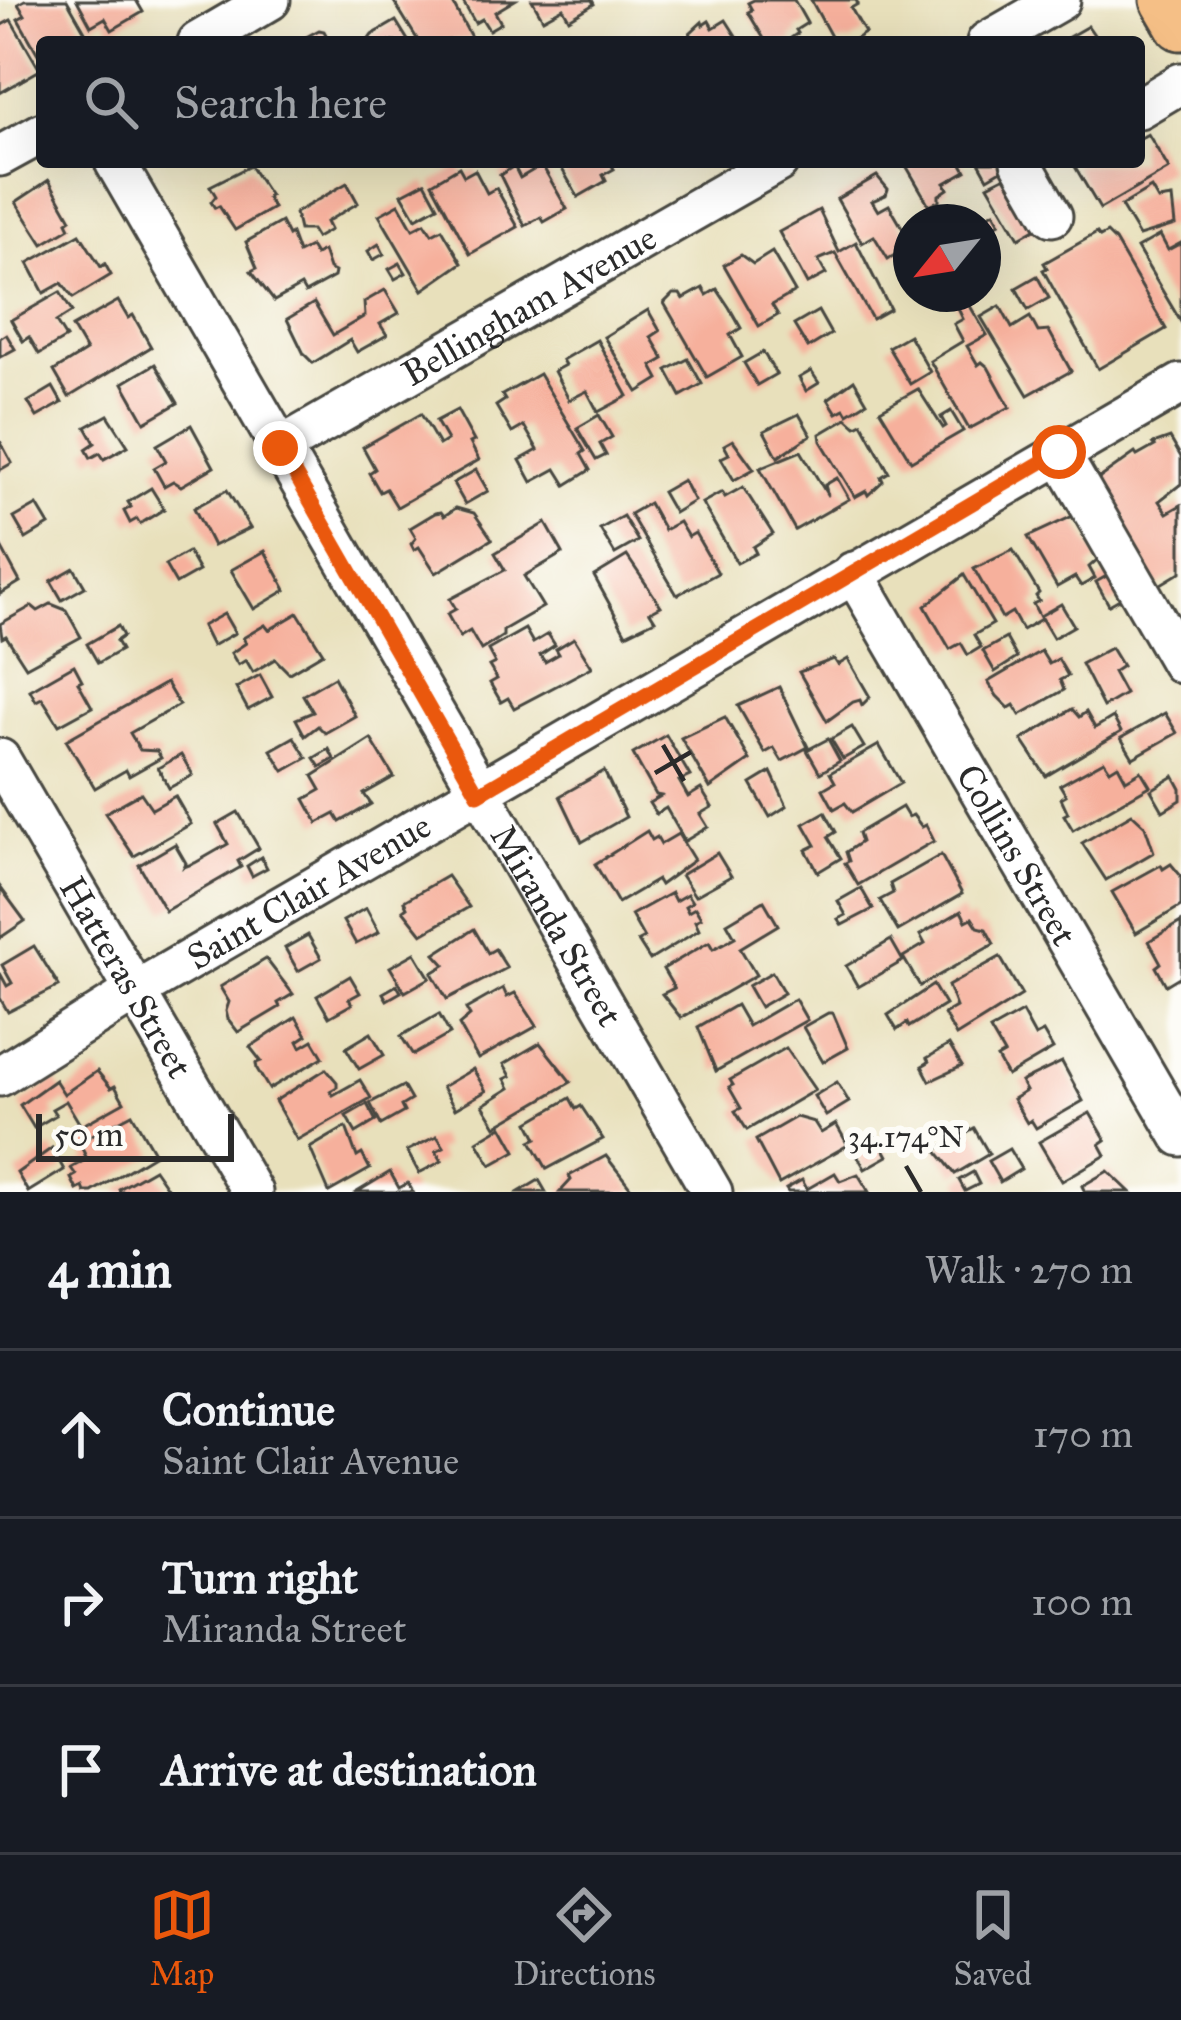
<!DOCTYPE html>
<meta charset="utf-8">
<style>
body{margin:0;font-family:"IM FELL Great Primer",serif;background:#20242c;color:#f1f3f6}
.compass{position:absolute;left:893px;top:204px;width:108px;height:108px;border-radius:50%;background:#171b24;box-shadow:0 12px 48px #0002;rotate:240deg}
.scale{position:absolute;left:36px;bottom:30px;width:198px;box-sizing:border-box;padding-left:12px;border:6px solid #2b2b2b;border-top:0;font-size:33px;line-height:42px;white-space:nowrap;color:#2b2b2b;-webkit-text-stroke:9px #fdfcf7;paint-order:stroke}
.stop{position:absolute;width:36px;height:36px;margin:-27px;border:9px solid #ea580c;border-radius:50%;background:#fff}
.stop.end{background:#ea580c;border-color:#fff;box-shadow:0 3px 12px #0008}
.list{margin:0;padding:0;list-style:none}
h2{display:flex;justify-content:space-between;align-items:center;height:156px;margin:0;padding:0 48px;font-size:51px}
h2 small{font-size:39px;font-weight:400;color:#9ea1a6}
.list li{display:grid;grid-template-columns:78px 1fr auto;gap:36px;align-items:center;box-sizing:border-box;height:168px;padding:0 48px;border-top:3px solid #363941}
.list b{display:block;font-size:45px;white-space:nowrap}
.list p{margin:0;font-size:39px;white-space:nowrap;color:#9ea1a6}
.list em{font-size:39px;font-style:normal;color:#9ea1a6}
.icon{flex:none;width:66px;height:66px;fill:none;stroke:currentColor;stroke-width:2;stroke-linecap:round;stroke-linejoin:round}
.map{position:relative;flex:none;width:1181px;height:1192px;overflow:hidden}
.search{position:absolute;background:#171b24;box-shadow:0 12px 48px #0002;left:36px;right:36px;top:36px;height:132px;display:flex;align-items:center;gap:30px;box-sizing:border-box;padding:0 42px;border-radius:12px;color:#9ea1a6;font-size:45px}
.sheet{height:660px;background:#171b24}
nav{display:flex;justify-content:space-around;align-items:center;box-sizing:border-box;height:168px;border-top:3px solid #363941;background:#171b24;font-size:33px;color:#9ea1a6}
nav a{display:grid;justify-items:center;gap:6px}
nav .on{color:#ea580c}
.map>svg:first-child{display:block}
.building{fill:#f6b09c}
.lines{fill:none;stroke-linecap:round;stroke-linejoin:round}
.minor-casing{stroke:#474641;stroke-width:45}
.major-casing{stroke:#474641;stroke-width:57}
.minor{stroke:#fff;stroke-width:39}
.major{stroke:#f5bf86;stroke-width:51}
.route{stroke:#ea580c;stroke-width:15}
.ticks{fill:none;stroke:#2b2b2b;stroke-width:4.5}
.labels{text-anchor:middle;stroke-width:12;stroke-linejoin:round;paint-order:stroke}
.street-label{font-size:36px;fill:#2b2b2b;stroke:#fdfcf7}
.ticks-label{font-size:30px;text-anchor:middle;fill:#2b2b2b;stroke:#fdfcf7;stroke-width:12;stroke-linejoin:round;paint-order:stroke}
</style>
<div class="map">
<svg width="1181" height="1192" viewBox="0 0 1181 1192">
<rect width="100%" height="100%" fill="#fdfcf7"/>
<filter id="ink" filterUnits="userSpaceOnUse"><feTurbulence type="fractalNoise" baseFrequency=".00833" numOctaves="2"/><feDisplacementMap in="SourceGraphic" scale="24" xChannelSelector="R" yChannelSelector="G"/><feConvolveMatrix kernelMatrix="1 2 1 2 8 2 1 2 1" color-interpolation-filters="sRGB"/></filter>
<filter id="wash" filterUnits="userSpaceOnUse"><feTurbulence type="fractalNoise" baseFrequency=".004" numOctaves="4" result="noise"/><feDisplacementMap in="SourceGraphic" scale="48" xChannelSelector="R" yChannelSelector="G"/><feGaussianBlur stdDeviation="2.7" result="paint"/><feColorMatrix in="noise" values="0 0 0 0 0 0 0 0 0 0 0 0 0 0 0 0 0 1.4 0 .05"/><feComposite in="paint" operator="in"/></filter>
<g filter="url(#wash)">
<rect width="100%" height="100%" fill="#e8e0bb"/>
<g id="blocks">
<g class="building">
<path d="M25 0H67L91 42H42V61L18 19 25 15 18 4Z"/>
<path d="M77 0H136L143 12 112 30 105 18 91 26Z"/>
<path d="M393 0H451L472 39 419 42Z"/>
<path d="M462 0H515L495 12 501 23 489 30 482 19 475 23Z"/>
<path d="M532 0H592L594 4 569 19 563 8 543 19Z"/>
<path d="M754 0H794L807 23 796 30 798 33 791 38 793 42H766L748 12 752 10 748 3Z"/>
<path d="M811 0H856L858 4 851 8 865 33 850 42H834Z"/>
<path d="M11 20 40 70 0 93V26Z"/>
<path d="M726 20 740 42H696L690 33 702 22 703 25 709 21 713 28Z"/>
<path d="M396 21 409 42H367L372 35Z"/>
<path d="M1088 26 1099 42H1060Z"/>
<path d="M319 30 324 31 330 42H309L306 37Z"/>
<path d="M1148 134 1169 169 1100 209 1074 165 1139 162V139Z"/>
<path d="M558 162H610L614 169 603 175 606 181 578 197Z"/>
<path d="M904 162H961L966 171 945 183 948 189 939 195V201L929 205Z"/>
<path d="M979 162H1015L988 178Z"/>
<path d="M542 165 567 209 544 222 541 217 525 226 500 175 514 166 520 178Z"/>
<path d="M250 166 270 196 267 198 273 208 235 230 219 206 215 208 211 202 216 196 210 186Z"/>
<path d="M459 167 464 176 475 170 487 193 496 188 518 227 470 254 432 183Z"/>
<path d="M1014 172 1042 225 1019 238 988 185Z"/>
<path d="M877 176 888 189 886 195 872 201 878 211 889 205 907 236V241L897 247 900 252 888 259 874 236 862 243 837 199Z"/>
<path d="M49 180 71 219 67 222 70 228 43 244 16 202Z"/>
<path d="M425 182 438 206 416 218 402 194Z"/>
<path d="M347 183 358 203 326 222 330 230 316 238 311 230H299L295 213Z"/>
<path d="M1151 188 1158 200 1172 198 1175 225 1139 236 1121 206Z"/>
<path d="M399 204 413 229 425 223 432 234 442 229 462 263 423 290 379 215Z"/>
<path d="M943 207 955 220 924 222 922 219Z"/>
<path d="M819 210 839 252 856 242 890 309 872 319 835 253 818 260 826 274 807 284 779 232Z"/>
<path d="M994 212 1000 223 983 233V222H977Z"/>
<path d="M281 222 288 236 291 234 298 253 310 247 315 255 323 251 329 269 335 272 334 277 305 293 301 286 274 301 251 271 257 268 246 242Z"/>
<path d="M1097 233 1100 237 1107 233 1115 241 1166 329 1098 369 1043 270 1047 268 1044 263Z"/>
<path d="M80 234 101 267 105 264 111 275 73 298 62 283 44 293 28 263Z"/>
<path d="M1160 235 1168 250 1181 243V322L1137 248Z"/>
<path d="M379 244 384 254 373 260 368 251Z"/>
<path d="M772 252 795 292 772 305 778 315 759 326 724 265 741 255 753 264Z"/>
<path d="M400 263 406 273 395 279 389 269Z"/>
<path d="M1037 276 1049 298 1028 310 1016 288Z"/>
<path d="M703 288 707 295 717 289 729 307 741 328 730 335 742 357 707 377 664 303 673 294H680L683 299Z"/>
<path d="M385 290 399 313 380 324 387 335 357 352 350 340 313 363 304 354 287 319 314 303 333 335 365 316 364 302Z"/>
<path d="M60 292 72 312 56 322 66 338 39 354 29 337 23 341 11 320Z"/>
<path d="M951 294H963L987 335 967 346 978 365 982 362 988 367 1010 407 969 429 930 361 963 341 954 324 963 319Z"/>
<path d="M118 301 128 318 133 315 151 347 69 397 54 371 86 351 72 327Z"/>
<path d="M1000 306 1012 328 1030 317 1038 332 1049 331 1071 371 1028 395 981 317Z"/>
<path d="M648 310 660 331 651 337 664 359 652 366 659 379 638 392 604 337Z"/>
<path d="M818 311 831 334 808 348 794 325Z"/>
<path d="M6 334 15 349 0 357V338Z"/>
<path d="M909 335 930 372 910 384 888 347Z"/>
<path d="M597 340 628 396 598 412 587 391 569 400 554 371 565 365 562 360Z"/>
<path d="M763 352 776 374 757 385 744 363Z"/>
<path d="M688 359 702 384 681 396 667 370Z"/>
<path d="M155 364 178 403 145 422 123 383Z"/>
<path d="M811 371 819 383 806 391 799 378Z"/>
<path d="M539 374 585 451 581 454 590 470 566 485 556 469 532 482 520 460 538 450 524 426 512 433 496 406 505 400 502 395Z"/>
<path d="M854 380 867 402 848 414 845 409 837 413 828 399Z"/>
<path d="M53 387 62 403 37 417 28 402Z"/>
<path d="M918 389 943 428 946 426 941 417 951 411 963 431 911 461 880 410Z"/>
<path d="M457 410 474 441 470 443 479 460 397 507 386 489 380 492 369 473 375 469 363 447 421 414 439 445 447 440 436 421Z"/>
<path d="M799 414 811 435 778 457 764 431Z"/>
<path d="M108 415 128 446 104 459 100 453 91 458 86 449 95 443 86 427Z"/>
<path d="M599 415 612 437 600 444 606 455 596 460 577 428Z"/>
<path d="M847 418 856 426 862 423 889 472 881 477 883 481 868 495 866 491 855 497 821 441 820 434Z"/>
<path d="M191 425 214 467 181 486 173 481 164 486 154 468 166 461 157 445Z"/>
<path d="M1170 438 1181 457V484L1159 501 1167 513 1181 505V572L1156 587 1097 480 1135 453 1137 456 1155 446 1153 444Z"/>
<path d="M733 440 754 469 734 480 721 458 729 454 724 445Z"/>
<path d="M0 441 12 463 0 470Z"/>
<path d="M801 451 828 496 825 485 837 478 849 499 795 530 760 468Z"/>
<path d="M476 470 488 491 465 504 453 483Z"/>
<path d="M683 480 694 501 674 513 662 492Z"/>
<path d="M743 487 773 534 753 547 756 553 737 563 702 503 722 492 725 497Z"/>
<path d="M151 488 164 509 140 524 137 519 130 523 124 511 131 507 128 502Z"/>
<path d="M227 490 250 528 213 546 194 508Z"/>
<path d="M649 503 664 530 679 522 688 537 695 533 718 573 677 595 630 514Z"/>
<path d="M37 505 49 525 26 539 14 518Z"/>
<path d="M456 508 474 513 492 539 436 573 419 547 414 550 411 544 416 538 410 528 435 513 441 512 444 516Z"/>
<path d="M623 516 638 541 615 554 600 529Z"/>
<path d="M1073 516 1098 559 1089 567 1095 578 1081 586 1075 577 1057 587 1028 537Z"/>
<path d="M546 523 563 553 524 576 543 607 503 630V636L481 650 470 631 460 637 447 614 456 609 450 599 505 570 495 553Z"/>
<path d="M0 545 20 582 0 594Z"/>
<path d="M1013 550 1039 593 1036 596 1039 601 1033 604 1041 619 1022 630 1012 612 1002 618 974 569Z"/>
<path d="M265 551 286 590 254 609 231 570Z"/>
<path d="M188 552 199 571 176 584 165 565Z"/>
<path d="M627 556 661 606 650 612 655 620 626 634 594 576Z"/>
<path d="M74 568 85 587 62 600 51 581Z"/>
<path d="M1117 570 1130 593 1109 605 1096 582Z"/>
<path d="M964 575 993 624 974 635 981 647 968 655 961 643 950 649 925 606Z"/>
<path d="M51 604 66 610 81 637 26 667 6 636 2 638 0 624 32 606 38 611Z"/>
<path d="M1061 604 1074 626 1053 638 1040 616Z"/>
<path d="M298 613 323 653 289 673 275 659 253 672 246 660 238 665 231 653 246 643 243 638 265 625 269 630Z"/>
<path d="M224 614 235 633 212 646 202 626Z"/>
<path d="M118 626 123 636 116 641 121 650 98 663 87 644Z"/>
<path d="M525 629 533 643 548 634 555 645 540 655 545 662 559 654 556 649 574 638 592 667 514 708 508 698 501 702 490 683 497 679 489 666 495 663 488 650Z"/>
<path d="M1006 638 1017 658 995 672 983 651Z"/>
<path d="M1111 648 1122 666 1113 672 1125 694 1103 707 1081 664Z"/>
<path d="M1041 651 1049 664 1058 659 1068 676 1060 680 1064 690 1020 715 1014 705 1009 708 997 696 988 682Z"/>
<path d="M834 659 838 665 848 659 870 697 862 705 860 700 853 702 827 721 799 672Z"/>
<path d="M74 665 82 680 78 682 92 707 59 725 42 698 36 701 30 690Z"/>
<path d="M260 675 272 697 248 710 236 688Z"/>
<path d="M334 677 355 716 325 733 318 726 305 736 296 719 313 712 303 695Z"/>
<path d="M166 683 179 705 130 733 140 750 157 751 161 758 129 776 126 770 95 788 66 740Z"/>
<path d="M779 687 808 747 782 761 774 748 765 753 738 706Z"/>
<path d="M1072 709 1079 717 1086 712 1095 728 1113 717 1121 732 1046 776 1022 740Z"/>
<path d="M1165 713 1177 733 1133 758 1121 738Z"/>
<path d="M725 717 750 760 710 788 681 738Z"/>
<path d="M852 727 864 747 843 759 831 739Z"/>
<path d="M666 735 690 776 679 781 688 797 701 789 712 807 700 814 708 827 685 841 666 808 656 814 649 803 661 796 656 795 633 754Z"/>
<path d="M294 737 307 758 284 771 271 750Z"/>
<path d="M371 739 394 777 364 794 371 804 340 822 335 814 318 823 305 799 321 790 313 776Z"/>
<path d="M828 739 840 761 820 773 807 750Z"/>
<path d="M879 745 901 783 852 812 845 803 834 809 823 789 835 782 830 773Z"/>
<path d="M329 749 334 759 320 767 314 758Z"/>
<path d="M181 755 193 775 169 788 158 768Z"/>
<path d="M1104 761 1110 770 1118 765 1126 780 1141 771 1150 786 1073 830 1064 815 1068 813 1061 798 1066 795 1060 785Z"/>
<path d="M604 771 626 817 582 842 560 796Z"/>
<path d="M771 772 787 806 770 817 751 784Z"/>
<path d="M1174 776 1181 789V800L1163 811 1151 790Z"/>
<path d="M141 793 152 809 175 796 191 824 134 856 105 813Z"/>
<path d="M902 807 908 817 913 815 922 827 926 825 934 841 858 885 845 863 849 861 846 852 861 842 858 833Z"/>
<path d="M238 812 259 848 238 861 241 867 165 911 139 865 175 844 186 863 184 867 195 863 228 844 217 824Z"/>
<path d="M825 812 836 832 828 837 841 858 818 872 806 850 816 845 804 824Z"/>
<path d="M1132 814 1145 826 1154 852 1106 880 1082 843Z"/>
<path d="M647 831 652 840 657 837 661 844 678 834 694 860 660 885 657 880 618 903 595 864Z"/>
<path d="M717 853 731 876 695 896 681 875Z"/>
<path d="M941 855 962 894 898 931 880 900 893 893 890 884Z"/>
<path d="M261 857 267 868 252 876 247 866Z"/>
<path d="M1171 864 1181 876V906L1136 933 1112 892 1161 865 1163 869Z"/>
<path d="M447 876 469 907 422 934 403 910 407 907 404 901Z"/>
<path d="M0 887 25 921 0 938Z"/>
<path d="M861 888 873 909 842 925 838 919 846 915 838 901Z"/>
<path d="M671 893 675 901 687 894 692 902 685 906 688 912 695 908 701 918 695 921 699 930 650 960 638 941 644 938 631 915Z"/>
<path d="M764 901 778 925 740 948 756 975 681 1018 662 994 674 988 663 969 709 942 713 949 735 937 727 923Z"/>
<path d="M366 908 379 932 356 944 343 921Z"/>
<path d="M961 911 966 921 972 918 978 927 986 929 994 944 920 986 903 957 925 944 920 935Z"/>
<path d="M1181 922V976L1166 985 1156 967 1161 963 1149 941Z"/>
<path d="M474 929 488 953 495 949 507 968 447 999 432 973 445 965 435 954Z"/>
<path d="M308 935 321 958 298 971 285 948Z"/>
<path d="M891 940 903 961 858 987 846 966Z"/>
<path d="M34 946 59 986 8 1012 0 998V973L7 986 12 983 2 965Z"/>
<path d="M415 953 430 978 405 992 390 967Z"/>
<path d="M1000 957 1022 995 956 1036 944 1014 956 1007 948 986Z"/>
<path d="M266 959 293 994 278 1003 280 1007 238 1032 228 1019 226 1011 229 1002 220 987Z"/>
<path d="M772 972 784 993 760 1007 748 986Z"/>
<path d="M350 976 360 993 349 999 352 1004 329 1017 317 996Z"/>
<path d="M397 985 401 992 387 1000 383 993Z"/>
<path d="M933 985 945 1005 909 1027 907 1023 897 1030 888 1015Z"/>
<path d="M503 988 507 997 515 993 537 1026 478 1059 459 1025 470 1016 466 1009Z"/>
<path d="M795 999 807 1020 716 1071 698 1027 736 1005 748 1026Z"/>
<path d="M1022 1012 1035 1036 1043 1032 1053 1049 1007 1076 997 1058 1004 1054 990 1030Z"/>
<path d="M828 1013H833L848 1048 823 1062 803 1027Z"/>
<path d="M439 1014 450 1034 413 1055 401 1036Z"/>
<path d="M296 1017 307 1035 298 1041 301 1047 313 1040 323 1057 269 1089 257 1069 256 1063 261 1061 250 1047Z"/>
<path d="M371 1033 384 1055 359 1069 346 1048Z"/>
<path d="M540 1043 571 1082 496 1126 483 1105 510 1088 505 1079 511 1076 504 1064Z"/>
<path d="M949 1045 962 1066 930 1081 922 1066 929 1062 927 1058Z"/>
<path d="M786 1048 815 1090 747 1130 735 1111 741 1108 729 1087 733 1085 730 1080Z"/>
<path d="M1062 1062 1083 1101 1036 1128 1031 1120 1027 1123 1013 1099 1026 1091 1021 1082Z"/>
<path d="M326 1069 337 1082V1087L330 1091 333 1095 360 1080 371 1098 297 1140 275 1101Z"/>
<path d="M473 1069 486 1091 455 1109 442 1087Z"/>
<path d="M97 1071 111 1088 115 1086 124 1102 81 1126 66 1101 52 1109 56 1115 34 1128 20 1105 55 1080 64 1094Z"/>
<path d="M837 1082 849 1102 826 1116 814 1096Z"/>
<path d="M403 1086 411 1100 401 1106 404 1112 381 1125 370 1103Z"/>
<path d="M570 1098 576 1109 581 1106 603 1139 547 1169 531 1141 537 1138 529 1122Z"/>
<path d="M367 1104 376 1121 356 1133 346 1116Z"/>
<path d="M1090 1113 1106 1140 1100 1144 1106 1155 1062 1181 1039 1142Z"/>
<path d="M132 1114 155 1154 92 1192H85L83 1187 77 1190 71 1178 76 1175 71 1168 87 1159 79 1142Z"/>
<path d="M796 1117 814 1122 821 1133 836 1124 848 1145 779 1184 756 1140Z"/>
<path d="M502 1126 516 1151 491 1165 477 1141Z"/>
<path d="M346 1127 357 1157 362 1154 370 1169 329 1192 310 1148Z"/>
<path d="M974 1128 989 1154 955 1174 936 1150Z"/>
<path d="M437 1136 444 1147 436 1151 442 1161 419 1173 407 1151Z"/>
<path d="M877 1136 888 1156 865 1169 854 1149Z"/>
<path d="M52 1148 64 1170 28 1192 17 1173Z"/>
<path d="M1009 1149 1021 1169 1000 1182 988 1161Z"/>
<path d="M606 1156 634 1192H560L571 1180 569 1176Z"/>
<path d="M154 1169 170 1192H120L119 1189Z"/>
<path d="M1108 1171 1130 1192H1085L1082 1186Z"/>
<path d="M390 1172 399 1188 408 1183 413 1192H357Z"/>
<path d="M973 1172 979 1184 965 1191 959 1180Z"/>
<path d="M835 1173 840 1181 858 1174 869 1192H788L786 1189 802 1180 807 1189Z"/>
<path d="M539 1180 546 1192H519Z"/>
</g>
</g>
</g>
<g filter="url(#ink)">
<use href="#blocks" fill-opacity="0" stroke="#474641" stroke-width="3"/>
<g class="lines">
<defs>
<g id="minor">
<path d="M198 42 270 0"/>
<path d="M987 42 1060 0"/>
<path d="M1139 108 1181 83"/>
<path d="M0 156 42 133"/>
<path id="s1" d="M115 162 712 1192"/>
<path d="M1021 162 1052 216"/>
<path id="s2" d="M279 448 778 162"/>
<path d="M1059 452 1181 663"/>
<path id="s3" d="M853 572 1181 1136"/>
<path id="s4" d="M0 759 252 1192"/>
<path id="s5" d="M0 1076 134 992 1181 384"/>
</g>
<path id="major" d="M1167 0 1181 24"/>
</defs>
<use href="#minor" class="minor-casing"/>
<use href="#major" class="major-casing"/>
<use href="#minor" class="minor"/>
<use href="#major" class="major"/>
</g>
</g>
<g class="lines" filter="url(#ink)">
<path class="route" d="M280 448 478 794 1059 452"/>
</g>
<path class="ticks" d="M663 745 684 781M655 773 691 752M906 1166 921 1192"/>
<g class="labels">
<g class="street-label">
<text dy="13" stroke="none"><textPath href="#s2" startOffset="288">Bellingham Avenue</textPath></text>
<text dy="13" stroke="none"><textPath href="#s3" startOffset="327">Collins Street</textPath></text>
<text dy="13" stroke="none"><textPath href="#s5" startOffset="360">Saint Clair Avenue</textPath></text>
<text dy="13" stroke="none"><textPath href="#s1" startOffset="882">Miranda Street</textPath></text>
<text dy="13" stroke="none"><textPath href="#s4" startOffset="252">Hatteras Street</textPath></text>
</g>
</g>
<g class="ticks-label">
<text x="906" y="1147">34.174°N</text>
</g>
</svg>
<svg class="compass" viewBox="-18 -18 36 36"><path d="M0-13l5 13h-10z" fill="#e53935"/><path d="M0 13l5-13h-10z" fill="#9ea1a6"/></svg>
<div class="scale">50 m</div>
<div class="stop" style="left:1059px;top:452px"></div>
<div class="stop end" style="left:280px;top:448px"></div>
<div class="search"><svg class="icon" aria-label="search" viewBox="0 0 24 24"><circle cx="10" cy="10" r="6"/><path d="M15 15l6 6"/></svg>Search here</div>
</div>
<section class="sheet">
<h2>4 min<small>Walk · 270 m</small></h2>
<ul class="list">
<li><svg class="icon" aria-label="ahead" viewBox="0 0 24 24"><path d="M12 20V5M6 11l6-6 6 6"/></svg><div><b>Continue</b><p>Saint Clair Avenue</p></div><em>170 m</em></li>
<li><svg class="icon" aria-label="right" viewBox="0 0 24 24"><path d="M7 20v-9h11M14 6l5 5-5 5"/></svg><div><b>Turn right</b><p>Miranda Street</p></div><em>100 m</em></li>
<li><svg class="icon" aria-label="arrive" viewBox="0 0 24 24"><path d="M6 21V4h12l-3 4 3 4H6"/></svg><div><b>Arrive at destination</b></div></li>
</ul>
</section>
<nav>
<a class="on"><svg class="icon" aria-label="map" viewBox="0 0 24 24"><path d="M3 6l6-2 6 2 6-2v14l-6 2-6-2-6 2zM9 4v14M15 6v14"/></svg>Map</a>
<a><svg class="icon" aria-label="directions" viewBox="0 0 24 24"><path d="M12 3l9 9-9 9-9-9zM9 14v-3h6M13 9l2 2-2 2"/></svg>Directions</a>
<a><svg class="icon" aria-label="saved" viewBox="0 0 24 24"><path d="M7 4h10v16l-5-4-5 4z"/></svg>Saved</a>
</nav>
